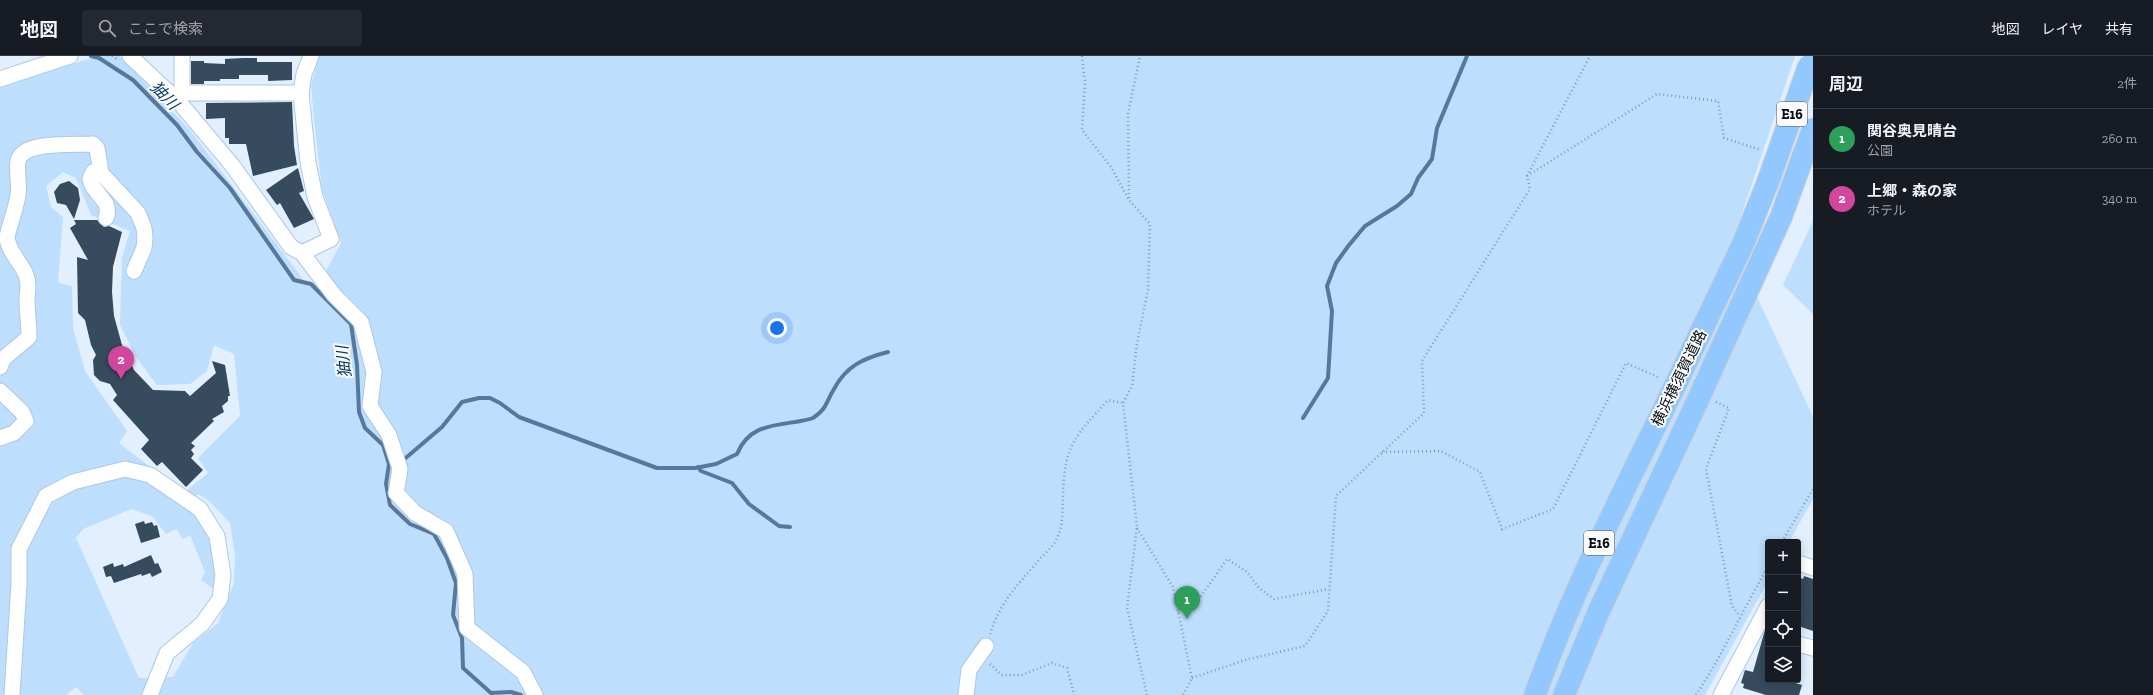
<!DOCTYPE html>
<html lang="ja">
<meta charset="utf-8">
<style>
body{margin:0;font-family:"Zilla Slab","Noto Sans JP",serif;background:#242831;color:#f1f3f6}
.controls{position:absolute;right:12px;bottom:12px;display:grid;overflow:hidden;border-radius:4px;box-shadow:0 2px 10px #0003}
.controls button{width:36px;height:36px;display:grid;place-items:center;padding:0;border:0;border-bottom:1px solid #363941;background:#171b24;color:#f1f3f6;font:20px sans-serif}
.you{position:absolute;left:777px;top:272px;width:14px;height:14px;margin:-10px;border:3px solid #fff;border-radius:50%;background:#1a73e8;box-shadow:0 0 0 6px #1a73e833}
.badge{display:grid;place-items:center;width:26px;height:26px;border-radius:50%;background:#97b4ce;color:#fff;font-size:13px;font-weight:700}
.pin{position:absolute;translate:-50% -33px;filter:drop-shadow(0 1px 2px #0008)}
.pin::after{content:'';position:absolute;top:21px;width:14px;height:12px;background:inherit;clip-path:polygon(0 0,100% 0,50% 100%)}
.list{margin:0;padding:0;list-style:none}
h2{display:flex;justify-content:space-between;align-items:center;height:52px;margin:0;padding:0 16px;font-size:17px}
h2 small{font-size:13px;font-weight:400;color:#9ea1a6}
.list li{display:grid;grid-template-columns:26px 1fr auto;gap:12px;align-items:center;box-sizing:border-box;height:60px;padding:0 16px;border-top:1px solid #363941}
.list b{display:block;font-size:15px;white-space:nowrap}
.list p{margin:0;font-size:13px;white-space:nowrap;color:#9ea1a6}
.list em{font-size:13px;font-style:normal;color:#9ea1a6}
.icon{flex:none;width:22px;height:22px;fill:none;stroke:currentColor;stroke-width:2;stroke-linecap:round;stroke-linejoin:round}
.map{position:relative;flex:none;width:1813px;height:639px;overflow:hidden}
header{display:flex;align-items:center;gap:24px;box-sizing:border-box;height:56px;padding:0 20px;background:#171b24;border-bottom:1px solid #363941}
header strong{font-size:19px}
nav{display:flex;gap:22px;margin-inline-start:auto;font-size:14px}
.search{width:280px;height:36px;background:#242831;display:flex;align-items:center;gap:10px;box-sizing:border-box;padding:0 14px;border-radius:4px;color:#9ea1a6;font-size:15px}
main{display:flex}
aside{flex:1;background:#171b24}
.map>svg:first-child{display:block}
.green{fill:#bedefd;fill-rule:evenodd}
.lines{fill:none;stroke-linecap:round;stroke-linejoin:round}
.stream{stroke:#56789c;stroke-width:4}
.building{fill:#374b5e}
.minor-casing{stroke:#b0c7de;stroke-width:17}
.highway-casing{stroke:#d2d3d5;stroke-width:24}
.path{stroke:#8f9aa6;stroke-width:2.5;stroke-dasharray:1 3;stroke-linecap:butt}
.minor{stroke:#fff;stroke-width:15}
.highway{stroke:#92c8fd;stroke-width:22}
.highway-bridge-casing{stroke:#d2d3d5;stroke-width:24;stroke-linecap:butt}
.highway-bridge{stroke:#92c8fd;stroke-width:22}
.labels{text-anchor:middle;stroke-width:4;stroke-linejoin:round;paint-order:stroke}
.shield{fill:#fbfbfb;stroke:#4f5459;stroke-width:1}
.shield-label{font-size:14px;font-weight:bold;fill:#050c14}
.street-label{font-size:15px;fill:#050c14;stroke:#fbfbfb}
.water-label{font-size:16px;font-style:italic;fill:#023a65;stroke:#fbfbfb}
</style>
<header>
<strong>地図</strong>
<div class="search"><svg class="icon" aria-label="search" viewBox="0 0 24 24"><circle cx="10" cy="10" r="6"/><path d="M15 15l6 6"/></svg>ここで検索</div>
<nav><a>地図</a><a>レイヤ</a><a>共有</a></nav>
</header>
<main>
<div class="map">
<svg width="1813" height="639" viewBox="0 0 1813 639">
<rect width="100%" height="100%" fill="#e1effe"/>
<g class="green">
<path d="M99 0H120L190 74 309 231 321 224 341 187 322 133 314 65 311 29 319 0H1795L1732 187 1813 361V443L1789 486H1768V525L1705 639H84L76 631 66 639H0V29ZM63 116 76 122 91 159 130 175 122 202 120 269 136 301 157 329 190 328 207 315 214 289 234 298 240 360 198 402 208 417 186 435 149 410 119 387 127 375 85 315 73 272 72 230 58 227 63 161 51 151 46 130ZM198 438 209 445 230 467 235 500 234 527 218 567 193 587 173 621 139 622 76 482 83 473 131 453 152 460 166 478 176 473 183 483 190 479 205 516 201 524 215 534C221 505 218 484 198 461 194 457 191 452 186 450Z"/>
<path d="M1813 165V258L1783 229Z"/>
</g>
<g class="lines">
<g class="stream">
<path d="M91 0 99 2 133 24 177 69 197 96 230 132 294 224 311 228 351 268 357 309 359 356 365 372 383 389 389 408 386 428 390 449 410 468 434 478 447 502 456 527 453 559 462 582 463 612 491 637 511 636 521 639"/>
<path d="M1303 362 1328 322 1332 255 1327 230 1336 207 1349 189 1365 170 1397 150 1411 138 1418 122 1432 103 1437 72 1467 0"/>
<path d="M401 406 442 371 462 346 479 342H490L500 347 519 361 657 412H695L716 408 737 398C748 371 769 370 795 366 800 365 808 364 813 362 827 353 826 346 834 333 846 310 864 302 888 296"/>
<path d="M698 411 701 415 732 427 749 448 779 470 790 471"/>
</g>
</g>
<g class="building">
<path d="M243 2H257V6H292V24L268 25V19H239V23H220V25H204V28H191V5H204V7L225 8V3Z"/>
<path d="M292 46 294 90 297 109 253 120 246 88H229V82H225V62L206 63V47Z"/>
<path d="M298 112 304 135 299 137 314 163 294 172 280 147 277 149 266 134Z"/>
<path d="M69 125 78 132 80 144 74 163 66 149 57 147 54 136 60 128Z"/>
<path d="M74 164H97L104 171 109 170 122 176 113 211 112 236 114 260 122 289 134 314 153 334 185 335 190 340 216 317 212 305 225 309 230 340H228V345L222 350 224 356 212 363 214 365 191 387 195 390 191 394 194 398 191 402 203 414 186 431 162 406 157 410 141 393 149 384 113 344 117 339 110 328 100 325 94 319 93 304 96 299 91 289 85 264 78 257 77 201 88 204 70 172 76 168Z"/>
<path d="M144 465 145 468 152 466 154 470 157 469 160 481 141 487 135 468Z"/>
<path d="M151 499 155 508 158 507 162 516 152 521 150 517 142 520 141 518 114 527 111 520 106 521 103 511 113 507 114 511 123 508 124 511Z"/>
<path d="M1804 520 1813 523V575L1798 570V521L1803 523Z"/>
<path d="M1765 574H1768V624H1786L1802 629 1799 639H1766L1743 632 1744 628 1741 627 1745 614 1753 616Z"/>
</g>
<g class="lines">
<defs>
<g id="minor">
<path d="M130 0 179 46 232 109 291 191 302 197 331 183 315 141 308 106 301 37 304 18 311 0"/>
<path d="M0 23 70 0"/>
<path d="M182 37H301"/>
<path d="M179 46 182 37V0"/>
<path d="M101 117 93 116 90 123C93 139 113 144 106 162"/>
<path d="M302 197 334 239 361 266 374 316 370 350 389 379 400 413 396 437 415 457 446 475 465 518 467 572 523 616 535 639"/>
<path d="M0 311 3 303 29 281C29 268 27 257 27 244 27 235 30 229 26 219 21 206 8 196 7 181 10 167 16 153 18 139 20 128 16 116 18 105 22 84 76 89 93 88L97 92 101 117 138 157 144 172 145 181 144 192 134 215"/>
<path d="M0 335 22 356 26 365 14 377 0 382"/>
<path d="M1798 507 1813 512"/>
<path d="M1798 588 1813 592"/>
<path d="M12 639 19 528V493L46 440 73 426 125 413 150 419 200 453 217 480 223 519 220 543 202 568 167 597 150 639"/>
<path d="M966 639 969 614 986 590"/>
<path d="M1721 639 1768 550"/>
</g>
<g id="highway">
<path d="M1535 639C1572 535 1623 437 1671 338"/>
<path d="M1564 639 1598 557 1697 346"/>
</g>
</defs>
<use href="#minor" class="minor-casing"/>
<use href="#highway" class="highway-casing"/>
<g class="path">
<path d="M112 0 117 3"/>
<path d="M1082 0 1085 27 1082 74 1111 111 1129 144 1150 168 1148 234 1137 287 1132 330 1123 347 1137 471 1127 552 1147 639"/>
<path d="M1527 120 1657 38 1718 45 1724 82 1761 94"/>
<path d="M1129 142 1128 58 1140 0"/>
<path d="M1716 346 1729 352 1706 413 1732 550 1740 560"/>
<path d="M1382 396 1441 395 1480 416 1502 473 1553 453 1626 307 1660 322"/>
<path d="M1137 472 1173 531 1192 622 1183 639"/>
<path d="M1782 486 1813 433"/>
<path d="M1178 556 1197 546 1227 503 1247 516 1259 532 1274 543 1329 533"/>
<path d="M990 578C1000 546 1017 530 1038 505 1044 498 1054 490 1057 482 1064 468 1062 452 1063 437 1065 387 1076 380 1108 344L1123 347"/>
<path d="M990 608 1002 619H1022L1052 607 1067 612 1074 639"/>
<path d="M1192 622 1245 604 1305 590 1328 555 1336 440 1424 357 1422 305 1530 133 1527 120 1590 0"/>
<path d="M1696 639C1723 598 1743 553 1768 511"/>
</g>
<use href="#minor" class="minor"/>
<use href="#highway" class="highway"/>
<defs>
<g id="highway-bridge">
<path d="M1671 338 1743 188 1768 126 1809 10"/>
<path d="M1697 346 1781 161 1813 73"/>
</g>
</defs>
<use href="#highway-bridge" class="highway-bridge-casing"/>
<use href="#highway-bridge" class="highway-bridge"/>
</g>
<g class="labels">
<g class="shield">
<rect x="1777" y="46" width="30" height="24" rx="3"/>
<rect x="1584" y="475" width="30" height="24" rx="3"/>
</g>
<g class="shield-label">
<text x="1792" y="63">E16</text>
<text x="1599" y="492">E16</text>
</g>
<g class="street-label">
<text transform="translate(1679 322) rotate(-64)" y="5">横浜横須賀道路</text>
</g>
<g class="water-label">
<text transform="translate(165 39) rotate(46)" y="6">㹨川</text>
<text transform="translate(343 306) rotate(-96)" y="6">㹨川</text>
</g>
</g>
</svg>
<div class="controls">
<button>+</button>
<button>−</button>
<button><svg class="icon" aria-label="locate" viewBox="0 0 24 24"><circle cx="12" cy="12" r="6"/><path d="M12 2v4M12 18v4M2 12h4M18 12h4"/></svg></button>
<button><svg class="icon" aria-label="layers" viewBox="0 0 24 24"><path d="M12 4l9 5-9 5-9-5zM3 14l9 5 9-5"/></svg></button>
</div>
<div class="you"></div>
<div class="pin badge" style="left:1187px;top:563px;background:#2e9e5b">1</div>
<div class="pin badge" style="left:121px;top:323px;background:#d1479c">2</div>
</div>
<aside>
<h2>周辺<small>2件</small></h2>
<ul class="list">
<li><span class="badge" style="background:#2e9e5b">1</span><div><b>関谷奥見晴台</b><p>公園</p></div><em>260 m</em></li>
<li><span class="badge" style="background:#d1479c">2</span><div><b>上郷・森の家</b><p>ホテル</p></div><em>340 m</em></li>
</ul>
</aside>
</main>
